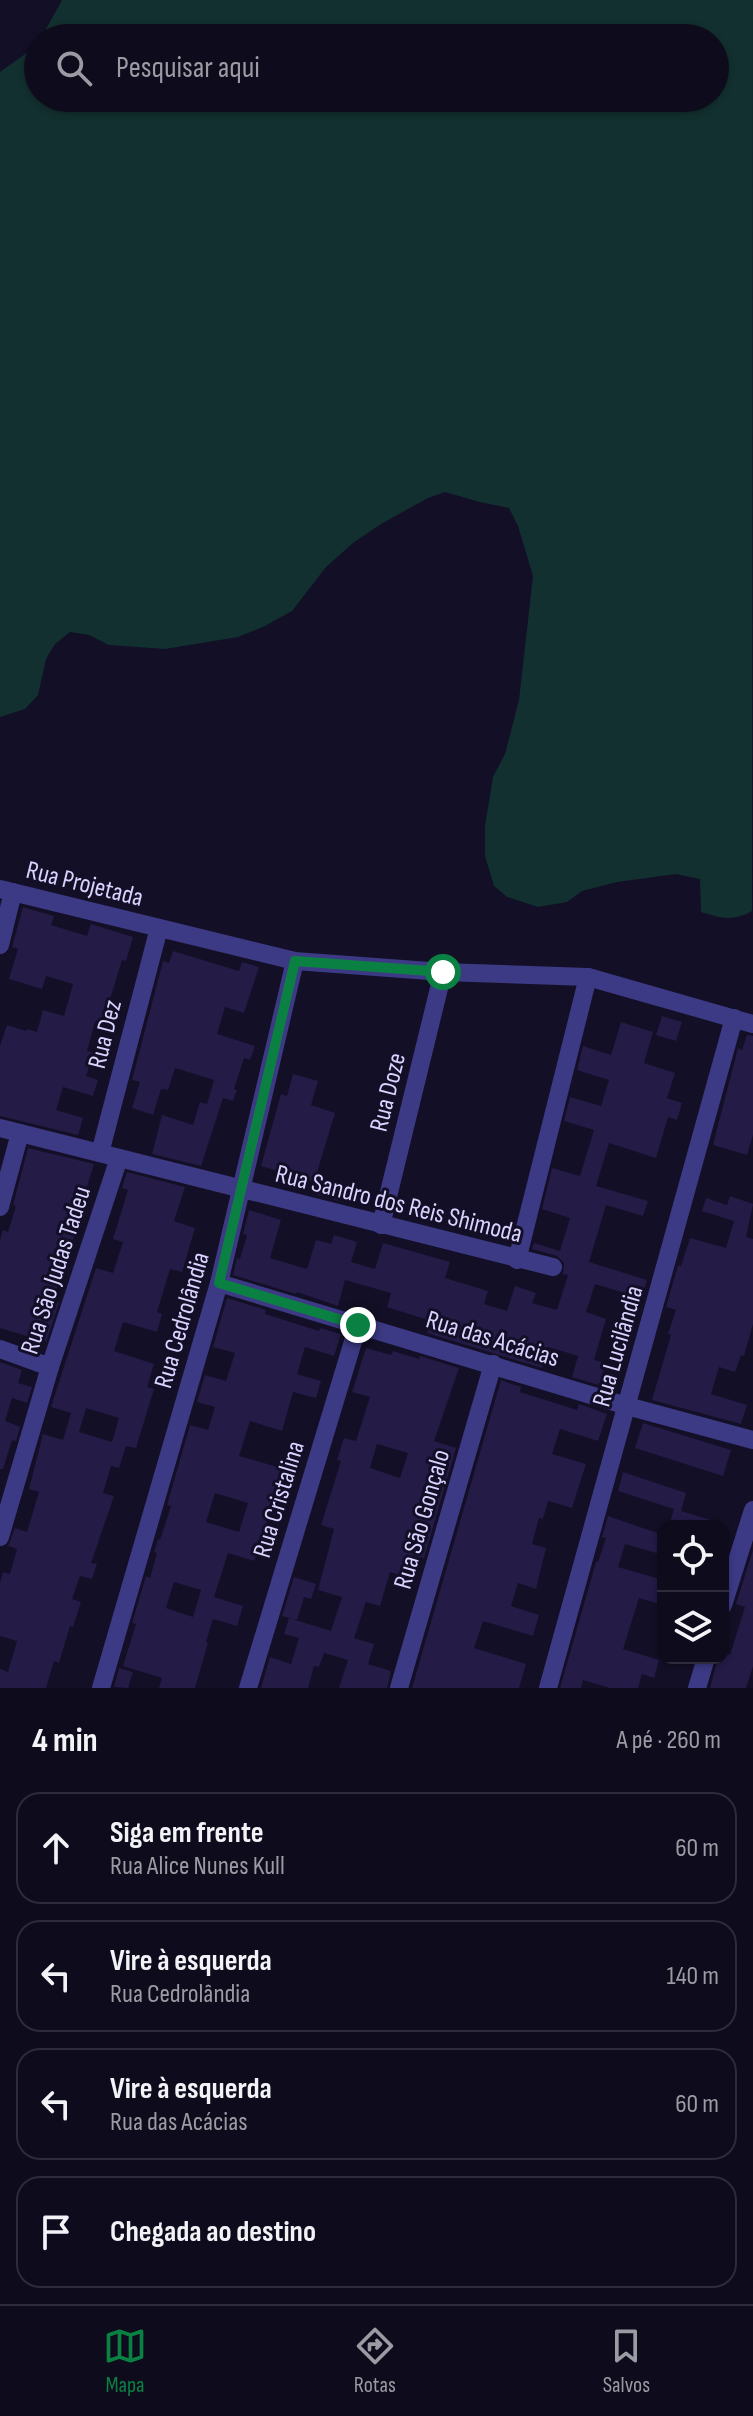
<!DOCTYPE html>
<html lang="pt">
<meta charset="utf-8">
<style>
body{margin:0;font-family:"Sofia Sans Condensed",sans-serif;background:#171425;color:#f1f3f6}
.controls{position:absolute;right:24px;bottom:24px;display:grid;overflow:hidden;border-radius:16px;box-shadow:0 2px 6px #0004}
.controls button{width:72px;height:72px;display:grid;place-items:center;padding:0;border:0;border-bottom:2px solid #2e2b3b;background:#0e0b1c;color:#f1f3f6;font:40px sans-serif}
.stop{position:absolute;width:24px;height:24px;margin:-18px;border:6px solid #0b8043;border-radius:50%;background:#fff}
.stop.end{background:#0b8043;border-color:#fff;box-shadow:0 2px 8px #0008}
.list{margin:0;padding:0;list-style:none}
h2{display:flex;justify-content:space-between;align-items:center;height:104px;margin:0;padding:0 32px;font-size:34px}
h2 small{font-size:26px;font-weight:400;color:#9b9ba3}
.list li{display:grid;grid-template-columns:52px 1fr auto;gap:24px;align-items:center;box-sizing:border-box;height:112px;margin:0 16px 16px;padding:0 16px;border:2px solid #2e2b3b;border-radius:24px}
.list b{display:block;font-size:30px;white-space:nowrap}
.list p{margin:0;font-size:26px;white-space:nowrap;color:#9b9ba3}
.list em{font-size:26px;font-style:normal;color:#9b9ba3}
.icon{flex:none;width:44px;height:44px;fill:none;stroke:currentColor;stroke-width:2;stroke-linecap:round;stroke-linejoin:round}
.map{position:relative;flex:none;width:753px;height:1688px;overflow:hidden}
.search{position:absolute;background:#0e0b1c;box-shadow:0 2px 6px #0004;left:24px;right:24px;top:24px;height:88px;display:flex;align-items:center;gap:20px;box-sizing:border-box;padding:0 28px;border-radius:44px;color:#9b9ba3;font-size:30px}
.sheet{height:616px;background:#0e0b1c}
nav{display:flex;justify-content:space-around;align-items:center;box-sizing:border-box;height:112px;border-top:2px solid #2e2b3b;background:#0e0b1c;font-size:22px;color:#9b9ba3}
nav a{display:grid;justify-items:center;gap:4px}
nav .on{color:#0b8043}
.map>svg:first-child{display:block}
.green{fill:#12302f}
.building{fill:#241b47;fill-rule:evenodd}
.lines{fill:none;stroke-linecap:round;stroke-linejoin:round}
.street{stroke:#3d3a85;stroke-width:18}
.route{stroke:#0b8043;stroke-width:10}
.labels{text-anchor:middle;stroke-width:6;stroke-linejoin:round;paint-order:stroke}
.street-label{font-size:26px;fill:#d9d4ff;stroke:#130f26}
</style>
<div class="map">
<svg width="753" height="1688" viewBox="0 0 753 1688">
<rect width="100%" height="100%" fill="#130f26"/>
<path class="green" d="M62 0H753L752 911C732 922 721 918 701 912L700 879 676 874 617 882 582 891 567 902 538 907 507 897 494 886 485 856V826L493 777 505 754 519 700 533 576 518 526 509 508 480 502 445 492 428 498 381 524 353 543 326 567 292 611 263 627 238 637 165 649 109 645 89 635 70 632 55 644 46 659 38 695 25 709 0 717V72L35 47 38 42V98H715V38H41Z"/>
<g class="building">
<path d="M23 907 54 916 51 925 87 936 91 924 133 937 126 961 122 960 115 983 107 1008 111 1009 106 1026 95 1022 87 1051 94 1053 86 1076 98 1080 93 1096 63 1087 56 1110 83 1118 78 1135 0 1116V1046L7 1025 26 1031 27 1029 37 1032 43 1010 64 1016 73 984 46 976 42 989 9 979 18 949 12 947Z"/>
<path d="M173 951 239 971 242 962 259 967 244 1013 225 1007 217 1034 255 1046 250 1060 244 1058 234 1089 237 1090 233 1101 223 1098 201 1166 152 1154 162 1115 193 1125 200 1102 207 1104 214 1080 175 1068 168 1090 161 1089 153 1115 132 1108 140 1082 132 1080 163 961 169 963Z"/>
<path d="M662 1016 682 1022 676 1041 656 1035Z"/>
<path d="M621 1022 653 1032 644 1063 675 1073 667 1098 682 1103 677 1120 668 1117 656 1158 609 1143 596 1186 648 1201 643 1216 606 1205 589 1262 647 1280 641 1298 595 1284 586 1312 606 1319 594 1360 606 1363 599 1385 572 1377 578 1356 548 1347 542 1368 427 1333 431 1321 387 1307 391 1293 345 1280 338 1306 297 1292 296 1294 233 1275 237 1258 240 1259 247 1235 243 1234 249 1210 281 1220 270 1258 307 1269 316 1240 331 1244 334 1235 357 1242 351 1262 375 1269 383 1243 450 1262 445 1278 488 1291 484 1304 507 1311 515 1286 536 1293 532 1303 557 1310 568 1275 563 1274 564 1263 557 1256 532 1249 534 1243 560 1251 570 1218 542 1209 552 1168 580 1176 594 1130 564 1121 570 1097 601 1106 609 1080 577 1070 583 1046 611 1055Z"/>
<path d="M747 1035 753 1036V1135L747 1155 713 1145 738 1048 742 1050Z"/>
<path d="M293 1074 318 1081 311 1105 335 1113 314 1182 261 1166 281 1094 287 1096Z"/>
<path d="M28 1148 94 1164 86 1190 80 1188 73 1211 78 1213 73 1229 76 1230 53 1301 59 1303 46 1342 0 1328V1240L3 1230 8 1232 16 1206 13 1205Z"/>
<path d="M127 1172 185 1187 174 1221 195 1228 182 1272 170 1269 157 1312 162 1314 157 1332 123 1322 114 1351 154 1364 147 1387 154 1389 136 1448 126 1446 119 1468 111 1466 103 1493 114 1496 91 1563 97 1564 92 1579 80 1576 72 1599 81 1602 73 1627 70 1626 59 1663 54 1661 46 1688H0V1669L8 1672 17 1641 0 1636V1583L3 1572 10 1574 17 1549 8 1546 15 1528 27 1532 39 1492 29 1489 43 1434 63 1440 71 1413 51 1407 96 1268 113 1273 123 1242 113 1239 128 1190 122 1188ZM86 1408 119 1418 112 1442 79 1432Z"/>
<path d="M319 1178 343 1186 339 1201 314 1194Z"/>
<path d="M730 1196 753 1204 746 1237 753 1239V1324L744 1356 741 1355 735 1372 719 1367 711 1394 747 1405 741 1424 652 1400 671 1335 668 1334 676 1310 666 1307 678 1265 681 1266 690 1238 726 1248 734 1221 702 1211 706 1198 727 1205Z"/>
<path d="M227 1298 266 1310 265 1314 319 1331 320 1328 341 1334 334 1356 305 1347 297 1374 321 1381 316 1398 293 1392 282 1431 250 1421 239 1456 281 1468 274 1491 281 1493 274 1516 269 1515 254 1561 228 1553 214 1597 243 1606 237 1626 213 1619 206 1642 208 1643 195 1688H159L162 1678 123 1666 136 1624 132 1623 146 1576 150 1578 157 1553 154 1552 158 1539 160 1540 171 1506 167 1505 190 1425 208 1430 215 1407 197 1402 205 1375 226 1381 235 1353 213 1347ZM215 1493 248 1503 239 1532 206 1522ZM174 1582 201 1590 193 1617 166 1608Z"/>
<path d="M366 1348 391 1355 393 1351 419 1359 420 1356 459 1368 434 1441 456 1448 424 1558 419 1557 413 1579 390 1572 380 1606 366 1602 354 1638 374 1644 368 1664 391 1671 387 1688H339L348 1660 324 1653 319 1667 314 1666 308 1688H261L270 1657 291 1664 299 1638 284 1634 289 1618 331 1631 342 1597 318 1590 334 1529 321 1525 341 1461 337 1460 344 1438 356 1441 370 1397 352 1392ZM377 1444 408 1453 400 1478 370 1468Z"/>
<path d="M0 1362 22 1370 18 1383 32 1387 27 1403 12 1398 5 1421 20 1427 16 1441 12 1440 3 1469H0Z"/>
<path d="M501 1380 521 1387 520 1392 577 1410 579 1404 607 1414 598 1441 560 1429 552 1454 586 1464 572 1508 548 1501 543 1519 539 1518 532 1544 546 1548 536 1589 518 1583 511 1606 539 1615 533 1636 483 1621 474 1648 526 1664 519 1688H412Z"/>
<path d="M643 1423 731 1450 723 1476 635 1448Z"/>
<path d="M623 1472 686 1493 681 1511 721 1523 720 1526H669L674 1509 618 1491Z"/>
<path d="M608 1516 663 1535V1555L625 1544 618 1567 663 1580V1605L639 1598 623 1649 659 1660 654 1678 642 1674 638 1688H610L583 1680 581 1688H560L596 1562H598L606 1538 602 1537Z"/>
<path d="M753 1550V1666L746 1688H710L718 1658H723V1652L730 1655 745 1607 736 1604Z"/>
<path d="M294 1577 316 1584 311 1599 304 1597 297 1620 282 1616Z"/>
<path d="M119 1668 133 1672 128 1688 114 1687Z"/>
</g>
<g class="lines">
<g class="street">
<path d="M0 889 295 961 443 972 588 977 753 1024"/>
<path d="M0 945 13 892"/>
<path d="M0 1128 553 1267"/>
<path d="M100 1153 159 928"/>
<path d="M0 1207 20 1133"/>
<path d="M381 1225 443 972"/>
<path d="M517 1260 588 977"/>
<path d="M219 1283 627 1406 753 1440"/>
<path d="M0 1349 50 1367"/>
<path d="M0 1537 50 1367 119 1158"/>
<path d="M723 1605 753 1510"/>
<path d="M101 1688 219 1283 295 961"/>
<path d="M248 1688 358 1325"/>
<path d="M399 1688 493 1364"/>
<path d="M548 1688 734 1018"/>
<path d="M697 1688 706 1658"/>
</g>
</g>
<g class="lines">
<path class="route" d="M358 1325 219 1283 295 961 443 972"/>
</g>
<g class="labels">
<g class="street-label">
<text transform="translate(85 883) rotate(14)" y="9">Rua Projetada</text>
<text transform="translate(104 1034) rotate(-76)" y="9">Rua Dez</text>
<text transform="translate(387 1092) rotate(-76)" y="9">Rua Doze</text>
<text transform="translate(399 1203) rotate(14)" y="9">Rua Sandro dos Reis Shimoda</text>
<text transform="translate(55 1270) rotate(-72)" y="9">Rua São Judas Tadeu</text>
<text transform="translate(181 1320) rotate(-74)" y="9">Rua Cedrolândia</text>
<text transform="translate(493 1338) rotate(17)" y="9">Rua das Acácias</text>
<text transform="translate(617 1346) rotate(-74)" y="9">Rua Lucilândia</text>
<text transform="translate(278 1499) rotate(-73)" y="9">Rua Cristalina</text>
<text transform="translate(421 1519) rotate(-74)" y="9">Rua São Gonçalo</text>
</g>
</g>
</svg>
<div class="controls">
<button><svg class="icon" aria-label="locate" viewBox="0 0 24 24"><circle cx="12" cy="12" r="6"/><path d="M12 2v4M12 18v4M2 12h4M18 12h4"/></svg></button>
<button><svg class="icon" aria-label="layers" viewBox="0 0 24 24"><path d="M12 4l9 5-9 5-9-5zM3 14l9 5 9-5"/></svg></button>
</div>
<div class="stop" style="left:443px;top:972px"></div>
<div class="stop end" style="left:358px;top:1325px"></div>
<div class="search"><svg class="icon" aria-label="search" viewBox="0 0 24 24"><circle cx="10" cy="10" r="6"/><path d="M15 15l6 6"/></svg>Pesquisar aqui</div>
</div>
<section class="sheet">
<h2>4 min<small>A pé · 260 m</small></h2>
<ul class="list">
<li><svg class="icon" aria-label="ahead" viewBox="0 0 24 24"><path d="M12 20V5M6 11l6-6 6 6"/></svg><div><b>Siga em frente</b><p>Rua Alice Nunes Kull</p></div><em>60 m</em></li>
<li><svg class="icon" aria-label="left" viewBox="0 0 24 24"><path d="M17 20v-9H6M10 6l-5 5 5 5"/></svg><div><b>Vire à esquerda</b><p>Rua Cedrolândia</p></div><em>140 m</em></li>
<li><svg class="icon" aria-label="left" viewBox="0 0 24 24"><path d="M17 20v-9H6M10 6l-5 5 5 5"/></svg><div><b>Vire à esquerda</b><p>Rua das Acácias</p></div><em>60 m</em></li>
<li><svg class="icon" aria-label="arrive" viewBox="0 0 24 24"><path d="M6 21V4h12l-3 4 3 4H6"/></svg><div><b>Chegada ao destino</b></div></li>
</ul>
</section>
<nav>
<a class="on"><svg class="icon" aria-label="map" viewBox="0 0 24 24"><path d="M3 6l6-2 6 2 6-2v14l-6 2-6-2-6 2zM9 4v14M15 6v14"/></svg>Mapa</a>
<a><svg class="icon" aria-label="directions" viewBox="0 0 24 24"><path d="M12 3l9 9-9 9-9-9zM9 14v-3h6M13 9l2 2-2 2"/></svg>Rotas</a>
<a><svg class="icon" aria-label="saved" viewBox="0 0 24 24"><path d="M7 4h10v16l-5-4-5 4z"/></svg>Salvos</a>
</nav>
